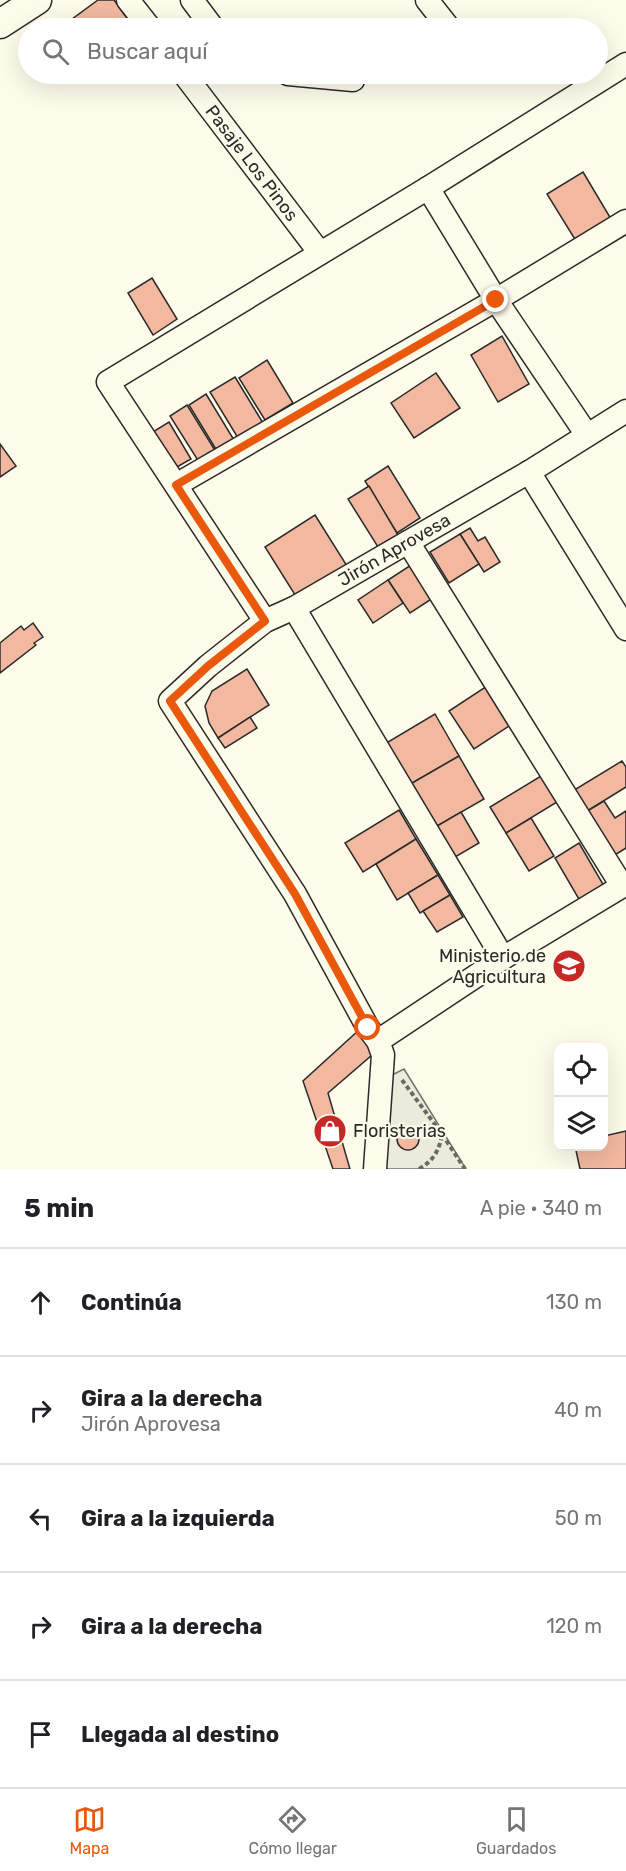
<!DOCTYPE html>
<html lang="es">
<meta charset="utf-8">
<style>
body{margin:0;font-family:Rubik,sans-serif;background:#f2f2f2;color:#202124}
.controls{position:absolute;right:18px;bottom:18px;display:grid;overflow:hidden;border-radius:12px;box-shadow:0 6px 24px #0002}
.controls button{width:54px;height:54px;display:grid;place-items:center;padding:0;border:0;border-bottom:2px solid #e0e0e0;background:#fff;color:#202124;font:30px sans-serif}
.stop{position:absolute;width:18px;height:18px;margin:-14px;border:4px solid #ea580c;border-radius:50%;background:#fff}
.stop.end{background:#ea580c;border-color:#fff;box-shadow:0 2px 6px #0008}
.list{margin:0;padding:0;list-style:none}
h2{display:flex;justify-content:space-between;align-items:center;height:78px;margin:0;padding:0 24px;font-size:26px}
h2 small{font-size:20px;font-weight:400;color:#757577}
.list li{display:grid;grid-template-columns:39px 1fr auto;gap:18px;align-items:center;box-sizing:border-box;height:108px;padding:0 24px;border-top:2px solid #e0e0e0}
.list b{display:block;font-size:22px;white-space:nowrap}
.list p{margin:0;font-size:20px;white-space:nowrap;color:#757577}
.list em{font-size:20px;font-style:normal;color:#757577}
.icon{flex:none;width:33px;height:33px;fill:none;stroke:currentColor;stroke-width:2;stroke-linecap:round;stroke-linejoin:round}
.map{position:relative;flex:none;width:626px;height:1169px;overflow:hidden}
.search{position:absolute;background:#fff;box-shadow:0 6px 24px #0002;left:18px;right:18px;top:18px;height:66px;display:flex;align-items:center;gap:15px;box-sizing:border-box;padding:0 21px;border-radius:33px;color:#757577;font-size:22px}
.sheet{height:618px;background:#fff}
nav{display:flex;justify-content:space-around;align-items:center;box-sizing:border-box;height:84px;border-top:2px solid #e0e0e0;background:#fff;font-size:16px;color:#757577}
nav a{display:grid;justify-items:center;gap:3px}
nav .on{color:#ea580c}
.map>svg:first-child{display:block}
.green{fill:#ecebdb;stroke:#74746e;stroke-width:1.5}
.building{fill:#f2b8a0;stroke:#2b2b2b;stroke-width:1.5}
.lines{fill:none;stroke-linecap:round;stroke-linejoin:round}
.minor-casing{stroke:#2b2b2b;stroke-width:25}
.major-casing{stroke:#2b2b2b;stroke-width:31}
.path{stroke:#6a6964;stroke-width:4;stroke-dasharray:4.5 3;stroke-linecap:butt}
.minor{stroke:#fdfbea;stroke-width:22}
.major{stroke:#fdfbea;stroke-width:28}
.route{stroke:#ea580c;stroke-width:8}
.labels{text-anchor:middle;stroke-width:4.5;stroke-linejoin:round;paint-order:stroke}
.street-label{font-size:18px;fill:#2b2b2b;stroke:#fdfbea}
.poi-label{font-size:18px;fill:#2b2b2b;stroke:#fdfbea;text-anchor:end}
</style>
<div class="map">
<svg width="626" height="1169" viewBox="0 0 626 1169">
<rect width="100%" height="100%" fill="#fdfbea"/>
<path class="green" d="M404 1069 466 1169H384L392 1075Z"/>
<g class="building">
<path d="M98 0H114L134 28H66L64 25Z"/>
<path d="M583 172 611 219 576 241 547 194Z"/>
<path d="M152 278 177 319 153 335 128 293Z"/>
<path d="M502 336 529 384 498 402 471 355Z"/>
<path d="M267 360 293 403 265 420 239 378Z"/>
<path d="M436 373 460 408 414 438 391 403Z"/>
<path d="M235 377 263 423 238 438 210 392Z"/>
<path d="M206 394 234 440 217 451 189 405Z"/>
<path d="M187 405 216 452 199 462 170 416Z"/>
<path d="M169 422 191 459 170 471 148 435Z"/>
<path d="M0 444 16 466 0 477Z"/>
<path d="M388 466 420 518 397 533 365 481Z"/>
<path d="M369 486 398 535 378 547 348 499Z"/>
<path d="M315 515 347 566 297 598 265 547Z"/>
<path d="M470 528 478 541 485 537 500 562 484 572 460 534Z"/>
<path d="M460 534 479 564 449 583 430 552Z"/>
<path d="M411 565 433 598 410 613 388 580Z"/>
<path d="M388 580 403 603 373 623 358 600Z"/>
<path d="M33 623 43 637 34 643 36 645 0 673V643L21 626 24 630Z"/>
<path d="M247 669 269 705 218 738 209 723 205 706 212 691Z"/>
<path d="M487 686 512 724 474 749 449 711Z"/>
<path d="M435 714 459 756 407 786 383 745Z"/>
<path d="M250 717 257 728 225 748 218 738Z"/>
<path d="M459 756 484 799 432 829 407 786Z"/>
<path d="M622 761 626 767V787L584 813 571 792Z"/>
<path d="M541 776 557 802 506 833 490 807Z"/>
<path d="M604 801 615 818 626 811V848L610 858 584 813Z"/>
<path d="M399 810 416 839 363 872 345 843Z"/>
<path d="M461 812 479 843 450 860 432 829Z"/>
<path d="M531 818 554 856 529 871 506 833Z"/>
<path d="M416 839 438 875 397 900 376 864Z"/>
<path d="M579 843 604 886 580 901 555 858Z"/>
<path d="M438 875 450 895 420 913 408 893Z"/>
<path d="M450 895 463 917 437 932 423 911Z"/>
<path d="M359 1030 372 1055 328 1093 350 1169H333L303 1081Z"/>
<circle cx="408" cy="1139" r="11"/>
<path d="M626 1131V1169H580L575 1146H604V1136Z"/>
</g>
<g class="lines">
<defs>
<g id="minor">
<path d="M128 0 150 28"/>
<path d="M192 0 213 28"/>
<path d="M427 0 449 28"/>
<path id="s1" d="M184 74 320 253"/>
<path d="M288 74 353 80"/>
<path d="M428 188 496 300 587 435"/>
<path d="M529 472 626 629"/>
<path d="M176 485 496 300 626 221"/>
<path d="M408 542 622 886"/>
<path d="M294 608 503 958"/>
<path d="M265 621 108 382 428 188 626 64"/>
<path d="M378 1041 503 958 626 884"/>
<path id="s2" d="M375 1169 383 1055 378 1041 368 1028 295 894 170 701 208 666 265 621 294 608 529 472 626 411"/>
</g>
<path id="major" d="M0 24 37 0"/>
</defs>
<use href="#minor" class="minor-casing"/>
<use href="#major" class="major-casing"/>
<g class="path">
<path d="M402 1080 442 1134 465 1169"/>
<path d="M419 1169C433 1161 439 1151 442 1135"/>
</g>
<use href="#minor" class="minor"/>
<use href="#major" class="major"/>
</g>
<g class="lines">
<path class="route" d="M368 1028 295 894 170 701 208 666 265 621 176 485 496 300"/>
</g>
<defs>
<symbol id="school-disc" viewBox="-11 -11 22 22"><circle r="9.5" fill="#c62828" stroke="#fdfbea"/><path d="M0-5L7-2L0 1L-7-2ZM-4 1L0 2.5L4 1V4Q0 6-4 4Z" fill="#fff"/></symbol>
<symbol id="shop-disc" viewBox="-11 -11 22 22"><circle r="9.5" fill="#c62828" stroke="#fdfbea"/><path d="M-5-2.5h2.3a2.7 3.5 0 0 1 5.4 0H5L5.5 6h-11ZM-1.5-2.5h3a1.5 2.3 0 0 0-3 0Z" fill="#fff"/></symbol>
</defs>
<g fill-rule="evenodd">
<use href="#school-disc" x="550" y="947" width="38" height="38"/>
<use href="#shop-disc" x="311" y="1112" width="38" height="38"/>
</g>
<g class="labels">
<g class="street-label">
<text dy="6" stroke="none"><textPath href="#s1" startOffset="112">Pasaje Los Pinos</textPath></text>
<text dy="6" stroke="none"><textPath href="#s2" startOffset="800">Jirón Aprovesa</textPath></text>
</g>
<g class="poi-label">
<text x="546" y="962">Ministerio de<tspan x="546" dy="21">Agricultura</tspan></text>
<text x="353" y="1137" text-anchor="start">Floristerias</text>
</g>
</g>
</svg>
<div class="controls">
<button><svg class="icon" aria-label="locate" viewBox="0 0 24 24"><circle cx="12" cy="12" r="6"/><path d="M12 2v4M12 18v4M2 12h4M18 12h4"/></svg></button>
<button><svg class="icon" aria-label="layers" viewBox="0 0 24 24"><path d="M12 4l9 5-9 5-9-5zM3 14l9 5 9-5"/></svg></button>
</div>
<div class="stop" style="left:368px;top:1028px"></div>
<div class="stop end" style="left:496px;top:300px"></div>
<div class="search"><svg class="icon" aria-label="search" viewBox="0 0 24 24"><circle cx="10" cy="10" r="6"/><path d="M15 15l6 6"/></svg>Buscar aquí</div>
</div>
<section class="sheet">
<h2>5 min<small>A pie · 340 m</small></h2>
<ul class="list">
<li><svg class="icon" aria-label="ahead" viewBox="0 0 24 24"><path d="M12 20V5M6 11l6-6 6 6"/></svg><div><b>Continúa</b></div><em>130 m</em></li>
<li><svg class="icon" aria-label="right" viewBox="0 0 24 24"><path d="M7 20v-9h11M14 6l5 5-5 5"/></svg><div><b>Gira a la derecha</b><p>Jirón Aprovesa</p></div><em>40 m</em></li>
<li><svg class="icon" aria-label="left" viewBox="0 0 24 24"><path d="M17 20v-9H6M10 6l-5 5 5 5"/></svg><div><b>Gira a la izquierda</b></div><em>50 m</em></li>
<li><svg class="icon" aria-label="right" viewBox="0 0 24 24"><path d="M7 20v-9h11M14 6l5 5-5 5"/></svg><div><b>Gira a la derecha</b></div><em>120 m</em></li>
<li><svg class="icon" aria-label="arrive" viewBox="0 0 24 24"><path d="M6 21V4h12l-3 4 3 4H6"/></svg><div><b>Llegada al destino</b></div></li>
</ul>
</section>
<nav>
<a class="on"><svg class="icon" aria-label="map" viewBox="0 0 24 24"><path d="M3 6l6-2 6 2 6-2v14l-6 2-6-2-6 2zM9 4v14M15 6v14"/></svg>Mapa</a>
<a><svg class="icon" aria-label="directions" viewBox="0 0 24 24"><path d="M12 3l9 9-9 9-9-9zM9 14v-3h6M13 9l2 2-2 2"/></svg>Cómo llegar</a>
<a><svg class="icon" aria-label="saved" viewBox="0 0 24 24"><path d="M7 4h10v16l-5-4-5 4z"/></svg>Guardados</a>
</nav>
